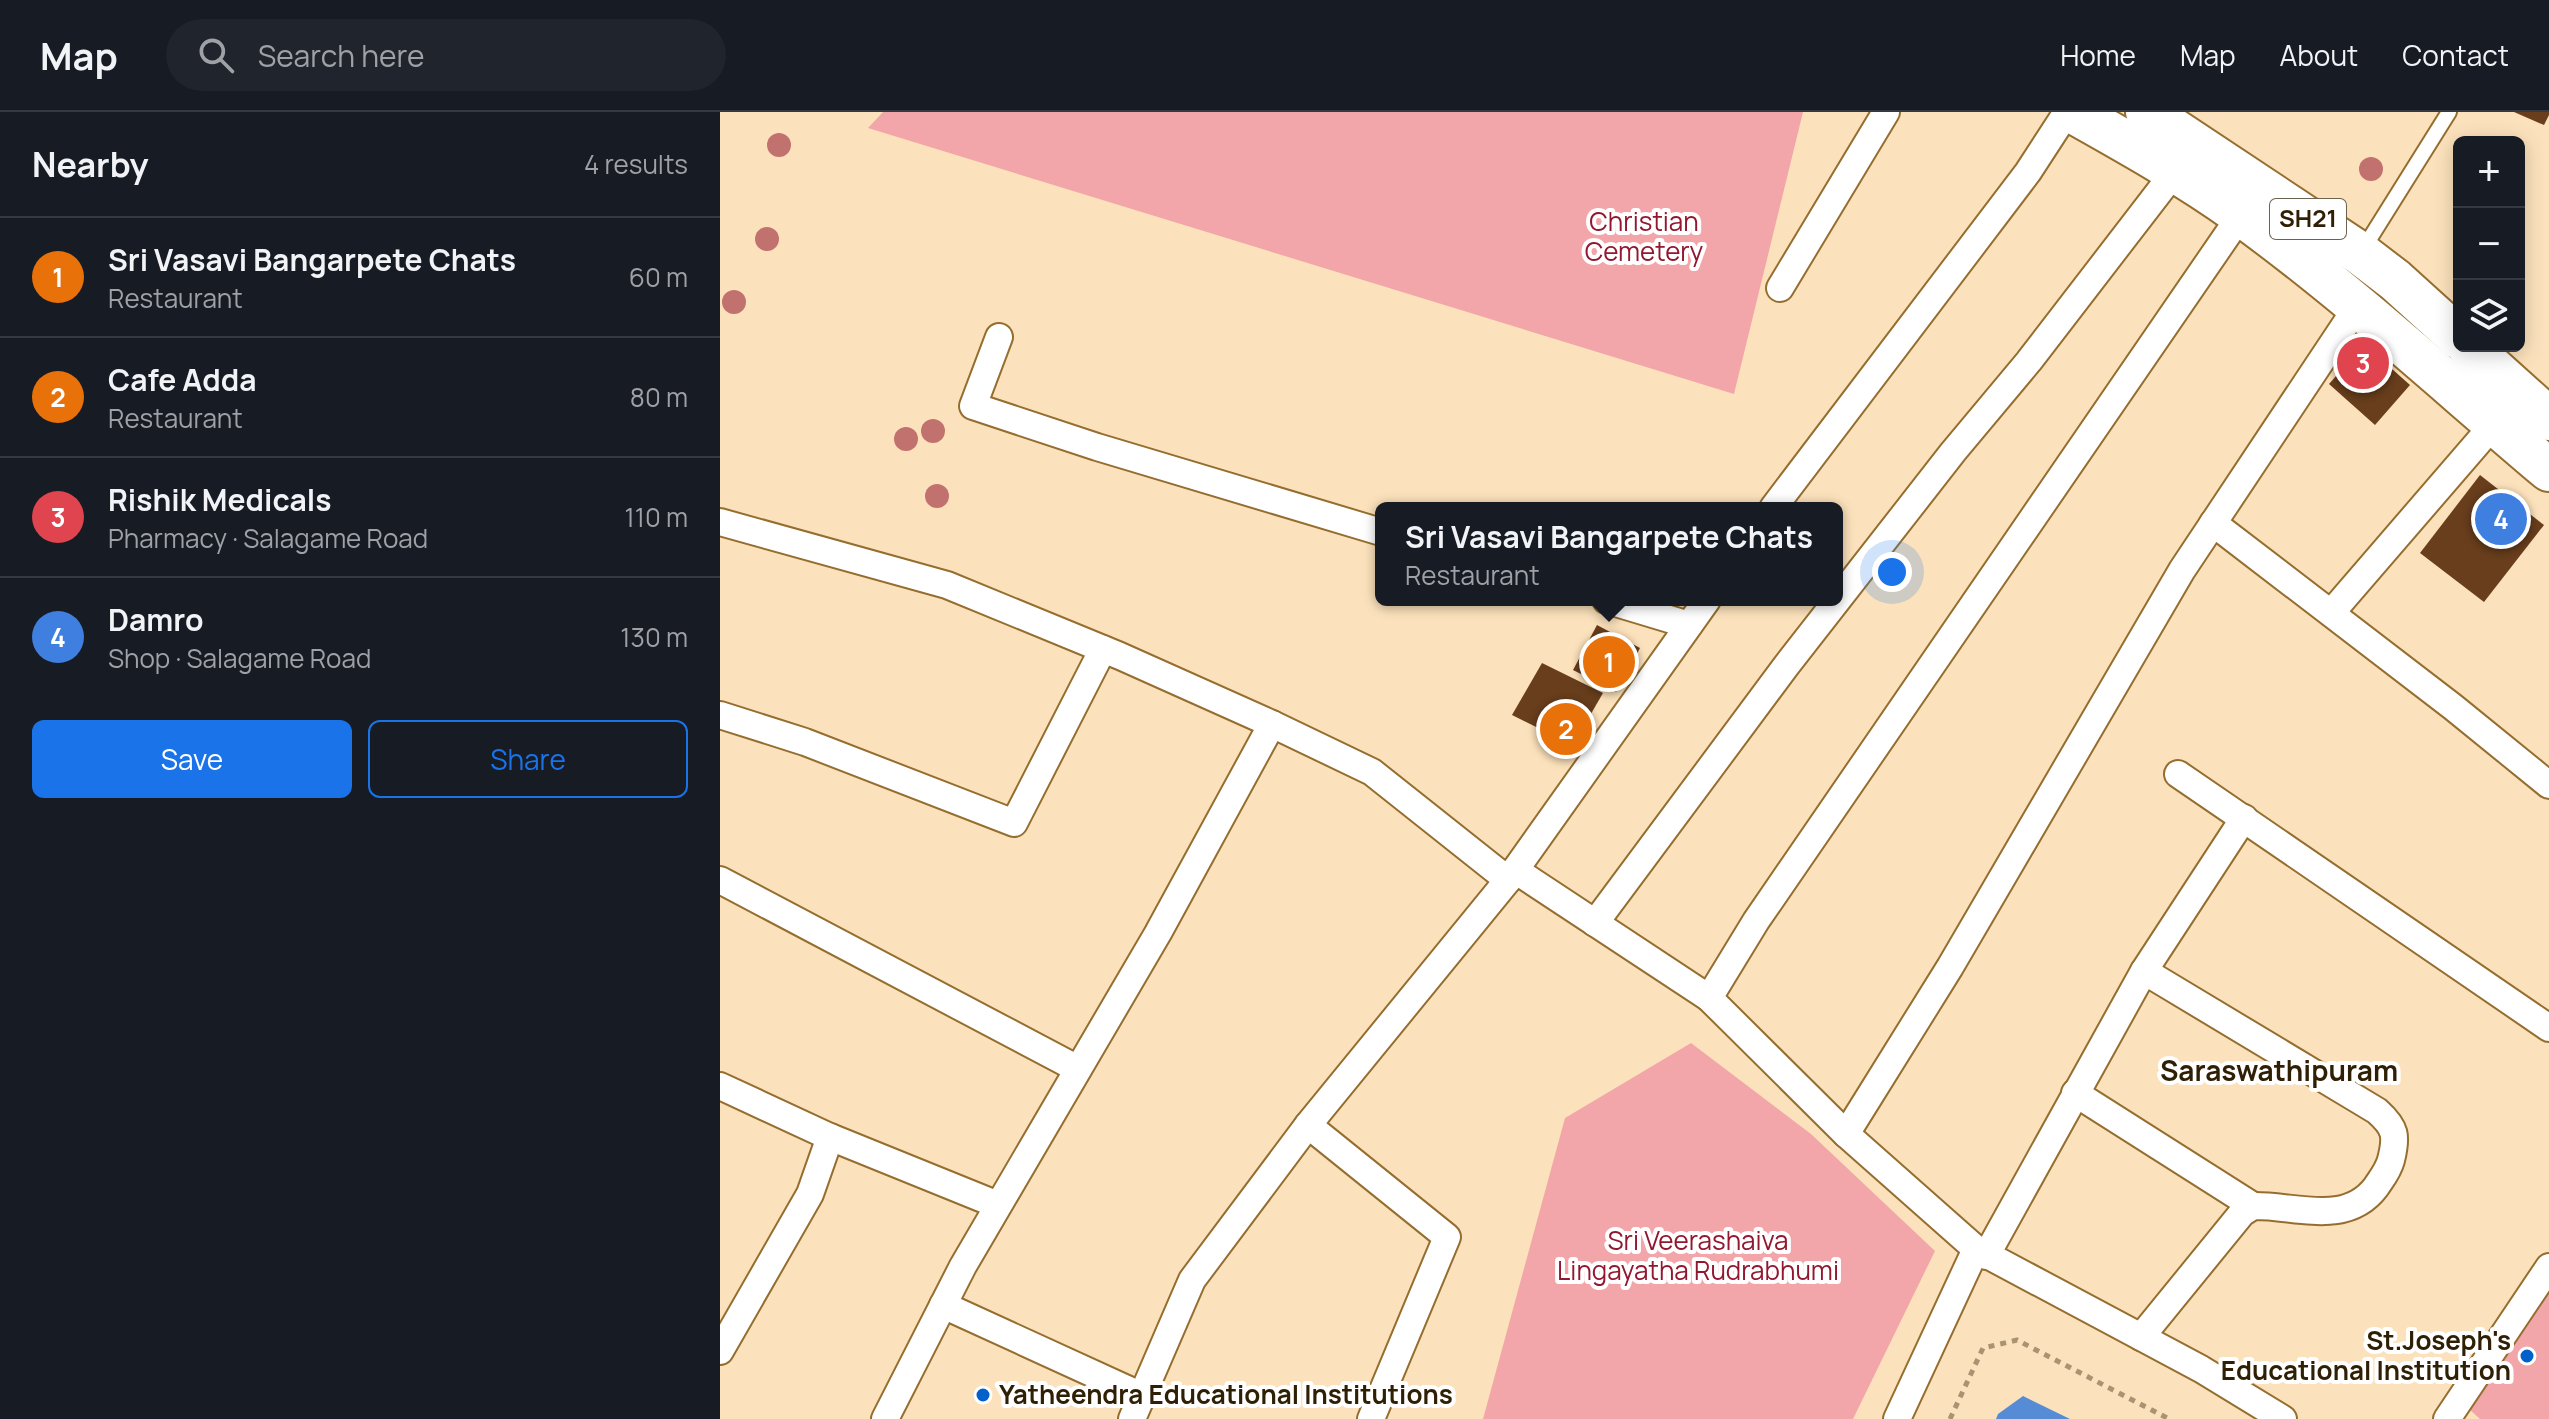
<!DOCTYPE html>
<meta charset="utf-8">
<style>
body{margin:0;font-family:Manrope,sans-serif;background:#20242c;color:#f1f3f6}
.controls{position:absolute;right:24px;top:24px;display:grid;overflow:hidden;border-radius:12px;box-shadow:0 4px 20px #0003}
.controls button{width:72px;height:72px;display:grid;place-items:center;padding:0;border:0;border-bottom:2px solid #363941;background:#171b24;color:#f1f3f6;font:40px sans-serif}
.you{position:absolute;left:1172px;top:460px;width:28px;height:28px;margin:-20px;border:6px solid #fff;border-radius:50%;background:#1a73e8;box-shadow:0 0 0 12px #1a73e833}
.badge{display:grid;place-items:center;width:52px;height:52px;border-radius:50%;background:#1a73e8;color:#fff;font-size:26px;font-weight:700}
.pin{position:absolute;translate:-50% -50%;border:4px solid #fff;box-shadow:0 2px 8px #0006}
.popup{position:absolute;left:655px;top:390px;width:468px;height:104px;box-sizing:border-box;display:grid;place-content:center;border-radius:12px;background:#171b24;filter:drop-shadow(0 2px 6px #0005);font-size:26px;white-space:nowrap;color:#9ea1a6}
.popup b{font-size:30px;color:#f1f3f6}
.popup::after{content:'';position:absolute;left:50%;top:100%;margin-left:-16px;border:16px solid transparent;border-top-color:#171b24}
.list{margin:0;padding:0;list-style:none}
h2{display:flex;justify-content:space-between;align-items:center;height:104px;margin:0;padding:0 32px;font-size:34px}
h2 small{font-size:26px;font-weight:400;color:#9ea1a6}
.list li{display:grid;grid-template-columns:52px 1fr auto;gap:24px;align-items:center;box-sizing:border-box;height:120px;padding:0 32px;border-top:2px solid #363941}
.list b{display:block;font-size:30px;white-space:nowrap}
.list p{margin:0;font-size:26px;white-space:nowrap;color:#9ea1a6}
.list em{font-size:26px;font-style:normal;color:#9ea1a6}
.actions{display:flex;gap:16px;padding:24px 32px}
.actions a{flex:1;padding:18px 0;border:2px solid #1a73e8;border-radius:12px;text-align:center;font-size:28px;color:#1a73e8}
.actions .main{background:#1a73e8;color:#fff}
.icon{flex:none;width:44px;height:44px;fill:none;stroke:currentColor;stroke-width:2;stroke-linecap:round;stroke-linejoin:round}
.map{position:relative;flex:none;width:1829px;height:1307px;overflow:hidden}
header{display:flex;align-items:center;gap:48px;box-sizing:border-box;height:112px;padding:0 40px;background:#171b24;border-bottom:2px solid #363941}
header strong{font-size:38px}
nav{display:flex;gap:44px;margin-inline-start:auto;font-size:28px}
.search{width:560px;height:72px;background:#20242c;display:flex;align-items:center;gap:20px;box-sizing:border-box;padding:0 28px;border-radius:44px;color:#9ea1a6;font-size:30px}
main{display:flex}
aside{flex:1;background:#171b24}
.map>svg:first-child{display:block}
.green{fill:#f2a6a9}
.water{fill:#568bd5}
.building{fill:#683e1c}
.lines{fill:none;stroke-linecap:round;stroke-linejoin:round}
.lane-casing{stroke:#956e2f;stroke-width:18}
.street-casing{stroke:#956e2f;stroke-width:30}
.primary-casing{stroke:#956e2f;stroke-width:46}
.path{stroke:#a99372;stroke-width:5;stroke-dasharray:6 6;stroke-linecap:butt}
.lane{stroke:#fff;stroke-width:14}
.street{stroke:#fff;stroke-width:26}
.primary{stroke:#fff;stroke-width:42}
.tree{fill:#c2726e}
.poi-dot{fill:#0161ca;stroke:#fff;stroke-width:3}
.labels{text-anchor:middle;stroke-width:8;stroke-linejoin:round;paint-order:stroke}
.shield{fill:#fff;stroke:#6d624f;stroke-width:2}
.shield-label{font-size:24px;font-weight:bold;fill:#2f1f04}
.park-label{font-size:26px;fill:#92172f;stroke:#fff}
.poi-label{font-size:26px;font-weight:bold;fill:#2f1f04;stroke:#fff;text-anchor:end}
.neighbourhood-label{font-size:28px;font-weight:bold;fill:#2f1f04;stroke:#fff}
</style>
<header>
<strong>Map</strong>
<div class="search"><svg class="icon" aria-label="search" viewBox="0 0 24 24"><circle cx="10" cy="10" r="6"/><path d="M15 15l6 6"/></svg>Search here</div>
<nav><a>Home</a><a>Map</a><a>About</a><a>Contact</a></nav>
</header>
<main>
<aside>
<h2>Nearby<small>4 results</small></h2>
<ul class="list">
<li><span class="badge" style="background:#e8710a">1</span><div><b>Sri Vasavi Bangarpete Chats</b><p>Restaurant</p></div><em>60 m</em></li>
<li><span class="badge" style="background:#e8710a">2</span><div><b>Cafe Adda</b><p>Restaurant</p></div><em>80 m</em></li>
<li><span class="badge" style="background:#e0444e">3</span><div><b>Rishik Medicals</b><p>Pharmacy · Salagame Road</p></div><em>110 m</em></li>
<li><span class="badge" style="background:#3f7fe0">4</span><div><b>Damro</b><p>Shop · Salagame Road</p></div><em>130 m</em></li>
</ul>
<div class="actions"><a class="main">Save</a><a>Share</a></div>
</aside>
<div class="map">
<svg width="1829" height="1307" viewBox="0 0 1829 1307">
<rect width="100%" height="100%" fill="#fce2bc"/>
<g class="green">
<path d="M163 0H1083L1014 282 148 16Z"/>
<path d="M971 931 1091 1022 1215 1139 1133 1307H763L845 1006Z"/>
<path d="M1829 1181V1307H1760L1749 1297Z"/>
</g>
<path class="water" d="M1303 1284 1350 1307H1276L1278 1302Z"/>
<g class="building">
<path d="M1794 0H1829V3L1824 13Z"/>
<path d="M1644 232 1690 273 1655 313 1609 272Z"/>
<path d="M1760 363 1824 413 1764 490 1700 441Z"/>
<path d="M877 513 920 536 896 580 853 558Z"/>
<path d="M822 551 883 581 853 633 792 603Z"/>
</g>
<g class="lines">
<defs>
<path id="lane" d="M1642 139 1729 0"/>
<g id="street">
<path d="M1060 176 1166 0"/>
<path d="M279 225 253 294 377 335 661 420"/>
<path d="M1053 396 1308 60 1347 0"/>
<path d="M0 410 227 473 400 544 552 612 652 660 788 768"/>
<path d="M1493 411 1733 595 1829 673"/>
<path d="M886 488 969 513"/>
<path d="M1611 501 1774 312"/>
<path d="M0 603 85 630 294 711 383 537"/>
<path d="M1458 662 1829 916"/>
<path d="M795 758 989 886 1036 809 1521 103"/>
<path d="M0 768 358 957"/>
<path d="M875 811 1066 554 1233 340 1309 249 1456 58"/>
<path d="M989 886 1126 1022"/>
<path d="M0 974 110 1025 278 1093"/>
<path d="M1355 981 1533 1094"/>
<path d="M588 1013 727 1125 651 1307"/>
<path d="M1256 1137 1481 1257 1563 1307"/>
<path d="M1266 1144 1424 859 1524 706"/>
<path d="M223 1193 422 1284"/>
<path d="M1421 1225 1522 1101 1533 1094C1575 1093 1626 1115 1656 1075 1662 1066 1668 1059 1671 1048 1677 1024 1676 1016 1657 999L1424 859"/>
<path d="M0 1239 90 1082 110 1025"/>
<path d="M165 1307 243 1154 438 821 552 612"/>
<path d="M412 1307 472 1168 588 1013 788 768 987 488"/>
<path d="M1177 1307 1256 1137 1126 1022 1230 855 1462 458 1637 195"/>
<path d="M1727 1307 1829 1155"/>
</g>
<g id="primary">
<path d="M1353 0C1410 32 1467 64 1520 102 1628 180 1727 272 1829 358"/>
<path d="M1427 0 1641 142 1675 168 1739 226"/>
<path d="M1748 234 1829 307"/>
</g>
</defs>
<use href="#lane" class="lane-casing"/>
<use href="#street" class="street-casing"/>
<use href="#primary" class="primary-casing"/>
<path class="path" d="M1230 1307 1263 1236 1297 1228 1449 1307"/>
<use href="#lane" class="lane"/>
<use href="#street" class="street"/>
<use href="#primary" class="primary"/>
</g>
<g class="tree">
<circle cx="59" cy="33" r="12"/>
<circle cx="1651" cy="57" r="12"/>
<circle cx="47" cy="127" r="12"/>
<circle cx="14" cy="190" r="12"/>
<circle cx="213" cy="319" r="12"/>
<circle cx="186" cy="327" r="12"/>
<circle cx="217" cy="384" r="12"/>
</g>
<g class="poi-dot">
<circle cx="1807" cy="1244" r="8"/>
<circle cx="263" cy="1283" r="8"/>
</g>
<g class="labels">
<rect class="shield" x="1550" y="87" width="76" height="40" rx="6"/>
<g class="shield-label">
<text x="1588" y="115">SH21</text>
</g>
<g class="park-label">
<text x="924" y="119">Christian<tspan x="924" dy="30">Cemetery</tspan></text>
<text x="978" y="1138">Sri Veerashaiva<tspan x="978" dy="30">Lingayatha Rudrabhumi</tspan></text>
</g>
<g class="poi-label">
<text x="1791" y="1238">St.Joseph's<tspan x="1791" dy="30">Educational Institution</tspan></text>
<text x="279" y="1292" text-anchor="start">Yatheendra Educational Institutions</text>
</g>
<g class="neighbourhood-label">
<text x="1559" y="969">Saraswathipuram</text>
</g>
</g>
</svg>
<div class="controls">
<button>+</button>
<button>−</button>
<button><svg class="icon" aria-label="layers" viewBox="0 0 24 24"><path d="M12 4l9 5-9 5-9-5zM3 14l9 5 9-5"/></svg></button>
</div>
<div class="you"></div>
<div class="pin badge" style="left:889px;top:550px;background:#e8710a">1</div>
<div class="popup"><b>Sri Vasavi Bangarpete Chats</b>Restaurant</div>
<div class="pin badge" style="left:846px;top:617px;background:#e8710a">2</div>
<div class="pin badge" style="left:1643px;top:251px;background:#e0444e">3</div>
<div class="pin badge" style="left:1781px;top:407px;background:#3f7fe0">4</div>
</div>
</main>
